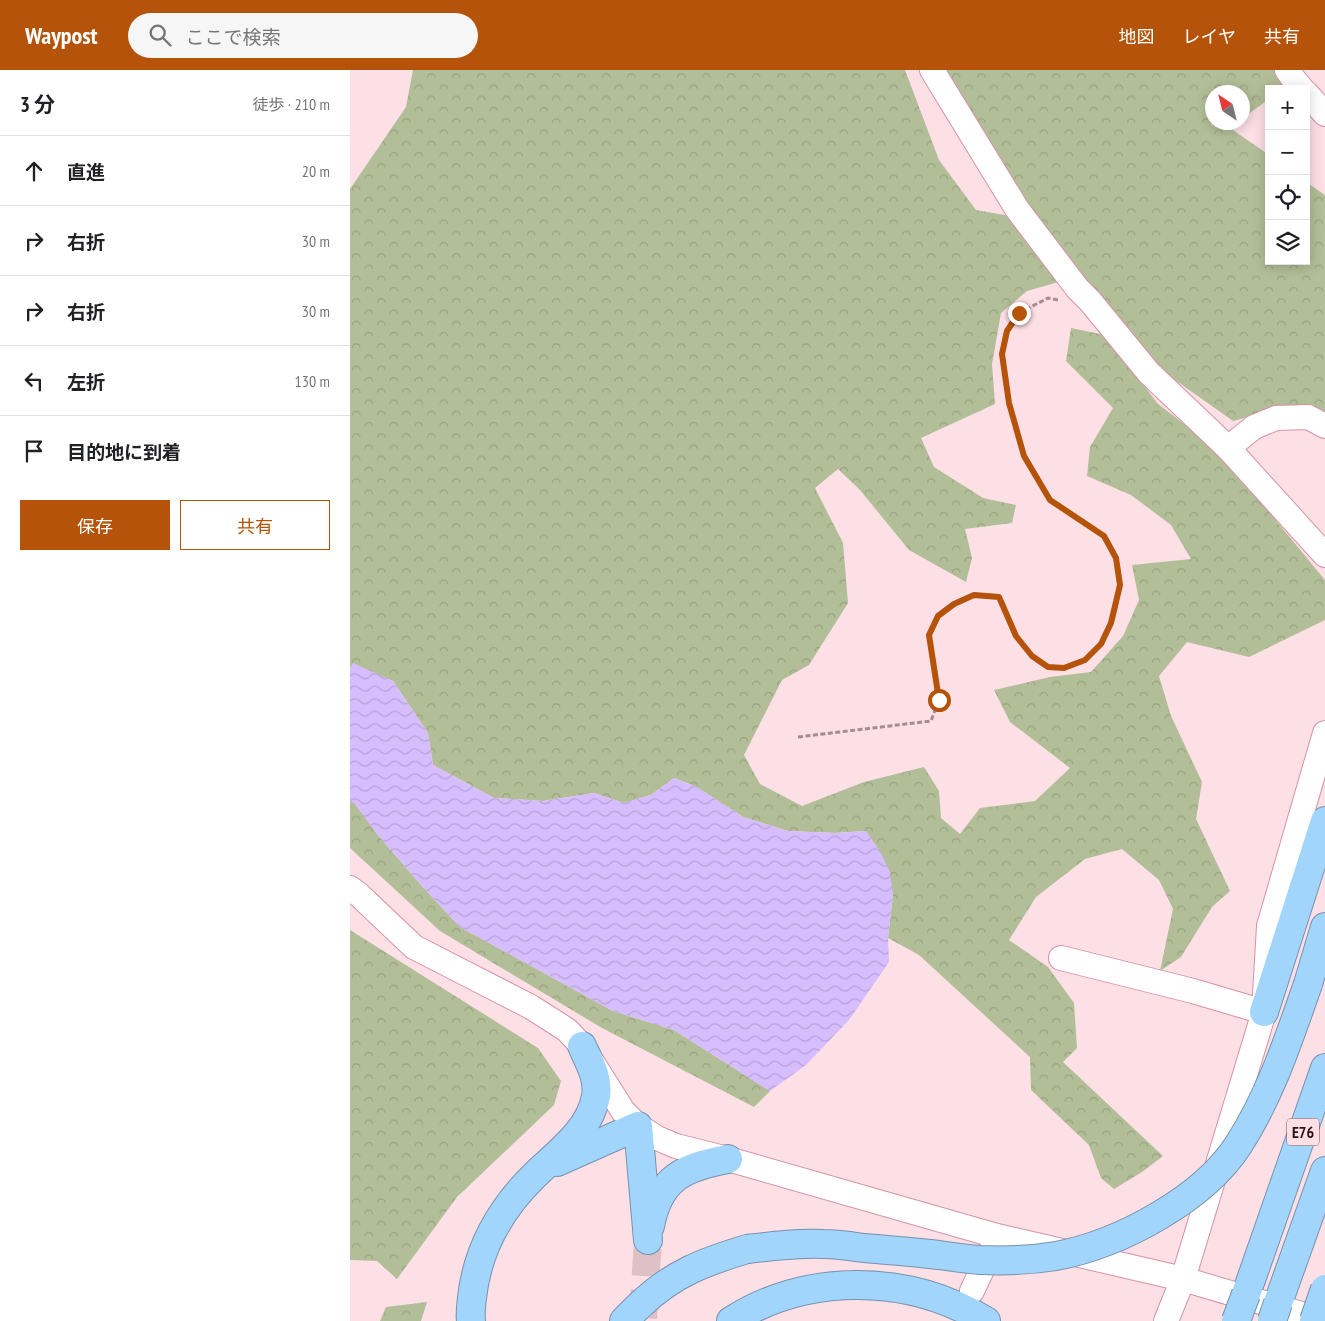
<!DOCTYPE html>
<html lang="ja">
<meta charset="utf-8">
<style>
body{margin:0;font-family:"PT Sans Narrow","Noto Sans JP",sans-serif;background:#f6f6f6;color:#202124}
.controls{position:absolute;right:15px;top:15px;display:grid;overflow:hidden;border-radius:0px;box-shadow:0 2px 12px #0003}
.controls button{width:45px;height:45px;display:grid;place-items:center;padding:0;border:0;border-bottom:1px solid #e0e0e0;background:#fff;color:#202124;font:25px sans-serif}
.compass{position:absolute;left:855px;top:15px;width:45px;height:45px;border-radius:50%;background:#fff;box-shadow:0 2px 12px #0003;rotate:325deg}
.stop{position:absolute;width:15px;height:15px;margin:-11px;border:4px solid #b45309;border-radius:50%;background:#fff}
.stop.end{background:#b45309;border-color:#fff;box-shadow:0 1px 5px #0008}
.list{margin:0;padding:0;list-style:none}
h2{display:flex;justify-content:space-between;align-items:center;height:65px;margin:0;padding:0 20px;font-size:21px}
h2 small{font-size:16px;font-weight:400;color:#757577}
.list li{display:grid;grid-template-columns:32px 1fr auto;gap:15px;align-items:center;box-sizing:border-box;height:70px;padding:0 20px;border-top:1px solid #e0e0e0}
.list b{display:block;font-size:19px;white-space:nowrap}
.list em{font-size:16px;font-style:normal;color:#757577}
.actions{display:flex;gap:10px;padding:15px 20px}
.actions a{flex:1;padding:11px 0;border:1px solid #b45309;border-radius:0px;text-align:center;font-size:18px;color:#b45309}
.actions .main{background:#b45309;color:#fff}
.icon{flex:none;width:28px;height:28px;fill:none;stroke:currentColor;stroke-width:2;stroke-linecap:round;stroke-linejoin:round}
.map{position:relative;flex:none;width:975px;height:1251px;overflow:hidden}
header{display:flex;align-items:center;gap:30px;box-sizing:border-box;height:70px;padding:0 25px;background:#b45309;color:#fff}
header strong{font-size:24px}
nav{display:flex;gap:28px;margin-inline-start:auto;font-size:18px}
.search{width:350px;height:45px;background:#f6f6f6;display:flex;align-items:center;gap:12px;box-sizing:border-box;padding:0 18px;border-radius:28px;color:#757577;font-size:19px}
main{display:flex}
aside{flex:1;background:#fff}
.map>svg:first-child{display:block}
.forest{fill:url(#forest-crowns)}
.water{fill:url(#water-waves)}
.lines{fill:none;stroke-linecap:round;stroke-linejoin:round}
.highway-tunnel{stroke:#dec0c7;stroke-width:28;stroke-dasharray:28 14;stroke-linecap:butt}
.minor-casing{stroke:#d792a5;stroke-width:26}
.highway-casing{stroke:#7891ad;stroke-width:30}
.path{stroke:#a78b93;stroke-width:3;stroke-dasharray:5 2.5;stroke-linecap:butt}
.minor{stroke:#fff;stroke-width:24}
.highway{stroke:#a2d5fc;stroke-width:28}
.highway-bridge-casing{stroke:#7891ad;stroke-width:30;stroke-linecap:butt}
.highway-bridge{stroke:#a2d5fc;stroke-width:28}
.route{stroke:#b45309;stroke-width:6}
.labels{text-anchor:middle;stroke-width:4.5;stroke-linejoin:round;paint-order:stroke}
.shield{fill:#fddfe6;stroke:#6a5057;stroke-width:1}
.shield-label{font-size:16px;font-weight:bold;fill:#2b121a}
</style>
<header>
<strong>Waypost</strong>
<div class="search"><svg class="icon" aria-label="search" viewBox="0 0 24 24"><circle cx="10" cy="10" r="6"/><path d="M15 15l6 6"/></svg>ここで検索</div>
<nav><a>地図</a><a>レイヤ</a><a>共有</a></nav>
</header>
<main>
<aside>
<h2>3 分<small>徒歩 · 210 m</small></h2>
<ul class="list">
<li><svg class="icon" aria-label="ahead" viewBox="0 0 24 24"><path d="M12 20V5M6 11l6-6 6 6"/></svg><div><b>直進</b></div><em>20 m</em></li>
<li><svg class="icon" aria-label="right" viewBox="0 0 24 24"><path d="M7 20v-9h11M14 6l5 5-5 5"/></svg><div><b>右折</b></div><em>30 m</em></li>
<li><svg class="icon" aria-label="right" viewBox="0 0 24 24"><path d="M7 20v-9h11M14 6l5 5-5 5"/></svg><div><b>右折</b></div><em>30 m</em></li>
<li><svg class="icon" aria-label="left" viewBox="0 0 24 24"><path d="M17 20v-9H6M10 6l-5 5 5 5"/></svg><div><b>左折</b></div><em>130 m</em></li>
<li><svg class="icon" aria-label="arrive" viewBox="0 0 24 24"><path d="M6 21V4h12l-3 4 3 4H6"/></svg><div><b>目的地に到着</b></div></li>
</ul>
<div class="actions"><a class="main">保存</a><a>共有</a></div>
</aside>
<div class="map">
<svg width="975" height="1251" viewBox="0 0 975 1251">
<defs>
<pattern id="forest-crowns" width="20" height="18" patternUnits="userSpaceOnUse" patternTransform="scale(1.25)"><rect width="20" height="18" fill="#b2be97"/><path d="M2 6a3 3 0 1 1 6 0M12 15a3 3 0 1 1 6 0" fill="none" stroke="#99a282"/></pattern>
<pattern id="water-waves" width="16" height="10" patternUnits="userSpaceOnUse" patternTransform="scale(1.25)"><rect width="16" height="10" fill="#d6befe"/><path d="M0 5q4-4 8 0t8 0" fill="none" stroke="#b8a2d9"/></pattern>
</defs>
<rect width="100%" height="100%" fill="#fddfe6"/>
<g class="forest">
<path d="M63 0H555L589 90 626 140 666 147 712 211 677 221 651 243 642 294 645 334 571 368 584 397 633 428 666 435 662 453 615 459 622 488 616 512 559 480 510 420 488 399 465 418 493 473 498 533 459 595 432 610 394 685 410 714 452 736 514 712 574 697 589 721 591 748 610 764 630 738 685 731 720 698 660 652 644 620 700 607 741 602 773 566 789 530 782 495 841 489 821 455 781 425 737 406 740 377 763 338 716 291 721 258 755 265 808 334 867 379 975 510V550L899 587 837 572 809 606 821 646 852 712 846 749 880 821 862 837 831 887 810 901 823 839 809 810 772 779 735 789 686 827 659 870 698 897 724 933 727 978 713 992 813 1086 792 1102 764 1119 751 1108 739 1075 681 1020 680 987 569 885 538 868 543 825 516 761 485 763 438 761 393 747 347 717 324 708 301 725 274 733 244 723 193 731 144 728 83 695 78 663 43 611 0 598V119L56 37Z"/>
<path d="M590 0H929L936 16 932 19H919V29L893 48 892 22H862V52L886 53 880 58 919 85V191H956V112L975 125V345L928 339 883 351 808 298 750 236 680 142Z"/>
<path d="M0 731 4 732 27 764 71 815 110 857 263 941 324 960 420 1021 404 1037 252 958 90 861 0 778Z"/>
<path d="M0 860 188 978 211 1011 204 1035 107 1127 47 1209 27 1191 0 1190Z"/>
<path d="M77 1232 71 1251H30L36 1237Z"/>
</g>
<path class="water" d="M3 593 43 611 78 663 83 695 144 728 193 731 244 723 274 733 301 725 324 708 347 717 393 747 438 761 485 763 516 761 530 781 540 802 543 825 538 868 539 892 499 950 456 995 420 1021 324 960 263 941 110 857 71 815 27 764 4 733 0 731V598Z"/>
<g class="lines">
<path class="highway-tunnel" d="M293 1248 298 1170"/>
<defs>
<g id="minor">
<path d="M582 0 667 139 727 218 740 231 799 303 878 378 975 485"/>
<path d="M937 0 942 7 952 19"/>
<path d="M956 23 975 44"/>
<path d="M878 378 904 357 926 348 958 347 975 356"/>
<path d="M0 818 7 823 64 877 181 937 217 960 232 976 273 1041 288 1056 307 1068 326 1076 378 1089 647 1166 833 1209 975 1251"/>
<path d="M711 888 843 921 914 942"/>
<path d="M622 1221 644 1174"/>
<path d="M816 1251 833 1209 914 942 919 856 975 663"/>
</g>
<g id="highway">
<path d="M958 914 975 857"/>
<path d="M914 942 975 751"/>
<path d="M207 1092 288 1056 298 1170"/>
<path d="M300 1156C309 1108 334 1097 378 1089"/>
<path d="M896 1224 975 998"/>
<path d="M928 1233 975 1101"/>
<path d="M121 1251C120 1243 121 1236 122 1228 127 1181 150 1139 184 1106 207 1083 240 1061 246 1026 249 1008 239 992 232 976"/>
<path d="M274 1251C279 1245 285 1240 291 1234 324 1203 354 1192 397 1179"/>
<path d="M381 1251C458 1202 559 1204 636 1251"/>
</g>
</defs>
<use href="#minor" class="minor-casing"/>
<use href="#highway" class="highway-casing"/>
<path class="path" d="M448 667 581 651 589 630 579 565 588 547 604 534 624 525 649 527 665 566 682 586 698 597 715 599 735 590 751 574 761 553 770 515 766 489 754 466 700 430 674 386 659 333 652 284 657 261 669 243 698 228 708 230"/>
<use href="#minor" class="minor"/>
<use href="#highway" class="highway"/>
<defs>
<g id="highway-bridge">
<path d="M397 1179C422 1176 447 1173 473 1174 486 1174 500 1176 514 1178 539 1180 564 1182 589 1185 603 1187 617 1189 631 1190 655 1191 682 1190 706 1186 770 1174 854 1129 889 1074 921 1024 939 968 958 914"/>
<path d="M886 1251 896 1224"/>
<path d="M922 1251 928 1233"/>
<path d="M964 1251 975 1219"/>
</g>
</defs>
<use href="#highway-bridge" class="highway-bridge-casing"/>
<use href="#highway-bridge" class="highway-bridge"/>
</g>
<g class="lines">
<path class="route" d="M589 630 579 565 588 546 604 534 624 525 649 527 666 566 682 586 698 597 714 598 735 590 751 574 761 553 770 515 766 488 754 466 700 430 674 386 659 333 652 284 657 261 669 243"/>
</g>
<g class="labels">
<rect class="shield" x="937" y="1048.5" width="32" height="27" rx="4"/>
<g class="shield-label">
<text x="953" y="1068">E76</text>
</g>
</g>
</svg>
<div class="controls">
<button>+</button>
<button>−</button>
<button><svg class="icon" aria-label="locate" viewBox="0 0 24 24"><circle cx="12" cy="12" r="6"/><path d="M12 2v4M12 18v4M2 12h4M18 12h4"/></svg></button>
<button><svg class="icon" aria-label="layers" viewBox="0 0 24 24"><path d="M12 4l9 5-9 5-9-5zM3 14l9 5 9-5"/></svg></button>
</div>
<svg class="compass" viewBox="-18 -18 36 36"><path d="M0-13l5 13h-10z" fill="#e53935"/><path d="M0 13l5-13h-10z" fill="#757577"/></svg>
<div class="stop" style="left:589px;top:630px"></div>
<div class="stop end" style="left:669px;top:243px"></div>
</div>
</main>
